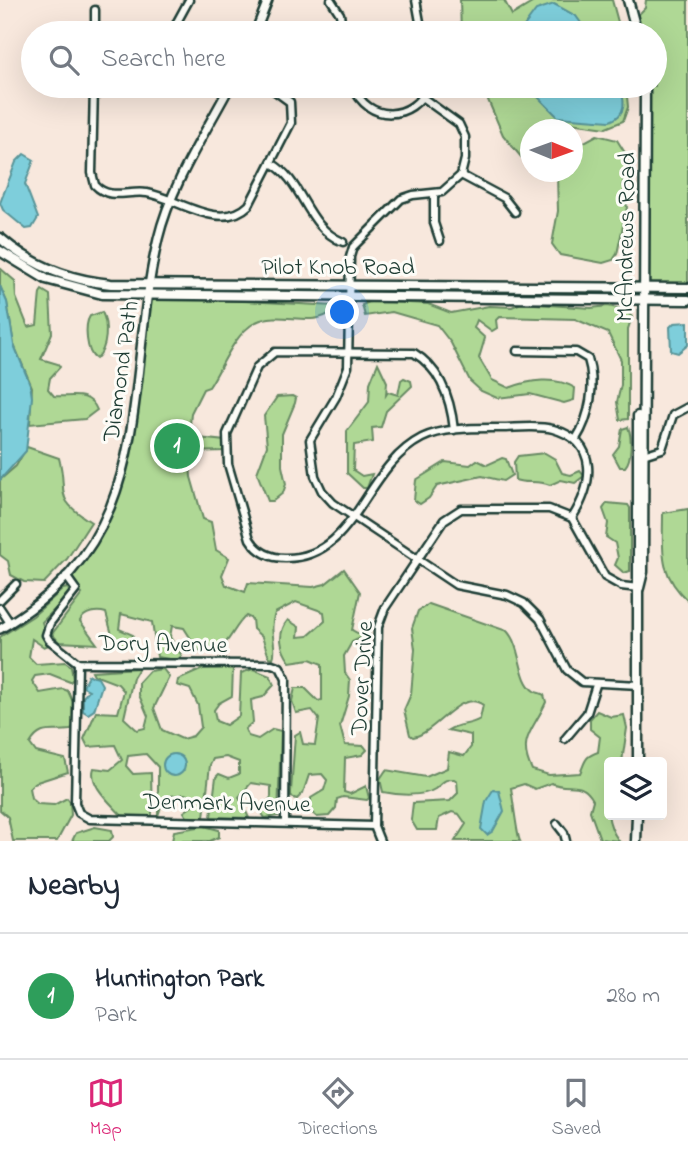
<!DOCTYPE html>
<style>
body{margin:0;font-family:"Indie Flower",sans-serif;background:#f2f2f3;color:#1f2937}
.controls{position:absolute;right:21px;bottom:21px;display:grid;overflow:hidden;border-radius:7px;box-shadow:0 7px 28px #0002}
.controls button{width:63px;height:63px;display:grid;place-items:center;padding:0;border:0;border-bottom:2px solid #e0e1e3;background:#fff;color:#1f2937;font:35px sans-serif}
.compass{position:absolute;left:520px;top:119px;width:63px;height:63px;border-radius:50%;background:#fff;box-shadow:0 7px 28px #0002;rotate:91deg}
.you{position:absolute;left:343px;top:313px;width:24px;height:24px;margin:-18px;border:5px solid #fff;border-radius:50%;background:#1a73e8;box-shadow:0 0 0 10px #1a73e833}
.badge{display:grid;place-items:center;width:46px;height:46px;border-radius:50%;background:#db2777;color:#fff;font-size:23px;font-weight:700}
.pin{position:absolute;translate:-50% -50%;border:4px solid #fff;box-shadow:0 2px 7px #0006}
.list{margin:0;padding:0;list-style:none}
h2{display:flex;justify-content:space-between;align-items:center;height:91px;margin:0;padding:0 28px;font-size:30px}
h2 small{font-size:23px;font-weight:400;color:#747a83}
.list li{display:grid;grid-template-columns:46px 1fr auto;gap:21px;align-items:center;box-sizing:border-box;height:126px;padding:0 28px;border-top:2px solid #e0e1e3}
.list b{display:block;font-size:26px;white-space:nowrap}
.list p{margin:0;font-size:23px;white-space:nowrap;color:#747a83}
.list em{font-size:23px;font-style:normal;color:#747a83}
.icon{flex:none;width:38px;height:38px;fill:none;stroke:currentColor;stroke-width:2;stroke-linecap:round;stroke-linejoin:round}
.map{position:relative;flex:none;width:688px;height:841px;overflow:hidden}
.search{position:absolute;background:#fff;box-shadow:0 7px 28px #0002;left:21px;right:21px;top:21px;height:77px;display:flex;align-items:center;gap:18px;box-sizing:border-box;padding:0 24px;border-radius:38px;color:#747a83;font-size:26px}
.sheet{height:217px;background:#fff}
nav{display:flex;justify-content:space-around;align-items:center;box-sizing:border-box;height:98px;border-top:2px solid #e0e1e3;background:#fff;font-size:19px;color:#747a83}
nav a{display:grid;justify-items:center;gap:4px}
nav .on{color:#db2777}
.map>svg:first-child{display:block}
.green{fill:#afd895;stroke:#678a64;stroke-width:2}
.water{fill:#7ecedb;stroke:#589498;stroke-width:2}
.lines{fill:none;stroke-linecap:round;stroke-linejoin:round}
.minor-casing{stroke:#1f3d34;stroke-width:11}
.tertiary-casing{stroke:#1f3d34;stroke-width:12}
.secondary-casing{stroke:#1f3d34;stroke-width:13}
.minor{stroke:#fdfcf7;stroke-width:6}
.tertiary{stroke:#fdfcf7;stroke-width:7}
.secondary{stroke:#fdfcf7;stroke-width:8}
.labels{text-anchor:middle;stroke-width:6;stroke-linejoin:round;paint-order:stroke}
.street-label{font-size:24px;fill:#1f3d34;stroke:#fdfcf7}
</style>
<div class="map">
<svg width="688" height="841" viewBox="0 0 688 841">
<rect width="100%" height="100%" fill="#f8e8dd"/>
<filter id="ink" filterUnits="userSpaceOnUse"><feTurbulence type="fractalNoise" baseFrequency=".0143" numOctaves="2"/><feDisplacementMap in="SourceGraphic" scale="14" xChannelSelector="R" yChannelSelector="G"/><feConvolveMatrix kernelMatrix="1 2 1 2 8 2 1 2 1" color-interpolation-filters="sRGB"/></filter>
<g filter="url(#ink)">
<g class="green">
<path d="M460 0H504L512 15 537 0H612L621 33H461Z"/>
<path d="M646 0H688V295L658 296 657 290H641L642 86H655V33H635L633 20 645 8Z"/>
<path d="M482 86H626L628 107 623 121 606 128 556 121 561 129 530 130V157H521L503 135Z"/>
<path d="M597 135 617 140 627 156 623 183 627 207 617 254 613 260 603 263 560 255 552 244 558 211 557 176 559 172H572L573 148Z"/>
<path d="M0 268 15 281 16 297 28 327 37 325 40 293 42 290 50 295 52 333 41 359 58 364 60 367 50 378 48 389 54 396C70 398 89 390 97 410L85 419 30 424 32 387 14 345 7 302 0 286Z"/>
<path d="M252 289 247 301 335 306 334 310C312 330 282 309 256 322 233 335 223 366 209 387L203 389 191 413 189 437 225 441V451L189 452 191 477 203 519 211 522 216 550 229 558 222 575 226 585 245 592 248 583 313 587 325 584 344 569 360 592 352 630 361 635 367 630 369 634 352 642 344 656 345 673 350 680 349 696 340 726 345 745 364 746 367 750 362 755 345 758 344 792 350 794 366 786 369 798 367 800 343 797 337 799 336 808 329 816 317 817 311 812V798L324 790 327 780 322 774 309 775 303 793 297 799 291 797V792L295 735 300 732 303 744 315 745 319 719 312 710 296 713 292 701 295 688H305L318 701 322 700V664L310 659 290 662C280 649 277 633 288 620L299 627 298 637 308 636 325 621 324 612 296 602 275 613C268 631 278 648 273 658L269 657 262 637 253 629 252 619 246 616C230 629 226 661 198 650L184 628 172 626 170 637 182 656 176 660 157 657 152 622 121 614 119 629 133 635 131 645 126 647 114 642 106 613C97 610 84 612 80 621L97 644 59 642 52 634 82 594 66 576 96 535 117 491 151 290Z"/>
<path d="M372 301 428 304 451 313 489 306 512 307 521 303 591 308 608 306 626 310 632 317 628 329V419L620 420 617 402 621 385V360L608 333 575 319 499 317 496 320 497 328 492 331 477 320 474 328 485 338 479 358 492 380 509 388C529 380 555 376 575 388L574 400 564 403 530 394 497 398 481 391 470 381 451 343 437 325 392 312 365 316 362 305Z"/>
<path d="M102 312C108 324 108 349 96 359 86 353 84 325 90 316Z"/>
<path d="M378 363 387 382 386 395 388 392 398 395 401 380 404 378 411 381 412 386 386 411 381 427 372 428 373 442 354 445 353 470 362 476 372 474 367 488H363L347 473V431L369 402 370 383Z"/>
<path d="M292 396 296 398 295 403 282 434V466L286 484 283 493 273 501H268L257 473 267 446 264 416 277 397Z"/>
<path d="M628 427C632 436 632 460 625 467H620L613 454 619 446 622 429Z"/>
<path d="M27 447 59 458C69 495 51 496 91 522L67 559 44 583 24 582 11 575 8 561 0 555V480L16 466Z"/>
<path d="M545 453 555 459 562 473 571 475 580 471 584 476 575 483 561 480 550 485C537 480 526 484 515 480L514 462 518 456Z"/>
<path d="M502 458 506 459 512 475 503 481 482 476 437 486 429 498 420 504 414 500 416 480 445 462 470 465 477 460 487 465Z"/>
<path d="M607 503 628 505 630 508V571L624 573 615 565 618 558 615 543 606 537 608 523 603 509Z"/>
<path d="M688 509V601C658 573 663 552 663 513Z"/>
<path d="M68 588 70 594 42 622 49 645 44 647 32 639 29 657 36 664 65 662 71 666 73 679 70 682 50 674 35 676 32 681 40 693 63 689 68 691 73 702 74 725 70 730C52 733 41 725 30 744L36 752 65 759 68 772 34 783 29 788 31 798 38 804 54 805 67 798 70 802 71 815 57 841H13L8 817 0 810V637L33 616 63 589Z"/>
<path d="M429 604 507 631C522 647 518 680 534 691 537 693 541 693 544 695L546 702C535 728 516 739 532 770L549 775 580 773C586 760 584 757 598 752L600 737 590 729V719L597 711 611 717 624 715 627 728 622 762H609C609 790 601 818 619 841L600 839 590 811 593 800C582 779 569 791 551 783L535 789 524 784 511 788C513 799 517 836 520 841H455L466 824 459 814 452 812 439 818 437 830H417L411 820 413 803 450 801 458 793 457 781 454 779C443 779 443 783 435 789 423 797 397 795 383 792L380 779 386 770 426 777 447 768 449 752 464 756 471 747V735L448 730C459 723 469 726 480 719L483 705C461 688 436 733 413 737L410 735 404 710 411 694 415 649 412 628 418 611Z"/>
<path d="M139 668 133 678 124 718 137 730 145 728 148 716 139 695V682L149 671 163 669 169 677 154 708 162 730 182 739 193 736 201 727 198 705 190 689 177 685 178 680 203 669 233 668 232 696 219 703 214 710 216 721 226 725 239 716 241 673 253 669 270 676 274 685 263 697 251 700 253 722 245 729 248 736 258 739 273 729 281 731 278 816 265 818 261 812 271 797V786L251 783 239 797 249 818 211 817 216 777 219 774 229 778 239 774V762L226 757 213 759 210 765 204 817H187L184 812 192 806 193 798 185 794 164 797 158 816V767L146 754 128 756 126 766 133 774 151 773 152 816H122C112 804 88 785 94 768L110 770 122 760 115 745 88 747 84 739 96 712 118 713 124 691 118 684 94 675 92 671Z"/>
<path d="M204 826 219 830V837L210 841H172L174 831Z"/>
<path d="M95 827 112 830 113 837 109 841H72L76 833Z"/>
</g>
<g class="water">
<path d="M554 4 576 16 588 33H519L536 10Z"/>
<path d="M527 86H618C626 99 627 115 610 121L558 117Z"/>
<path d="M24 154 34 160 25 184 38 218 32 228 26 229 3 210 0 203 16 162Z"/>
<path d="M0 286 7 302 14 345 30 384 32 397 26 451 0 480Z"/>
<path d="M688 322V345L678 353 671 351 670 327 674 323Z"/>
<path d="M88 675 98 678 102 685 94 710 88 714 83 711V697L89 690 83 687Z"/>
<circle cx="174" cy="765" r="11"/>
<path d="M493 790 499 791 504 811 493 831 487 835 481 829 486 801Z"/>
</g>
<g class="lines">
<defs>
<g id="minor">
<path d="M331 0 340 14 343 33"/>
<path d="M416 0 422 33"/>
<path d="M95 33V10"/>
<path d="M175 33 177 22 189 0"/>
<path d="M94 86 92 173 95 185C110 201 128 190 147 193 178 198 220 233 249 205L291 123 290 102 268 86"/>
<path d="M353 86C367 123 413 122 428 86"/>
<path d="M423 98 459 124 465 137V159L461 175 442 192 413 195 401 199 353 247 350 257 348 367 336 397 310 440 315 476 322 491 333 503 456 585 507 595 524 603 540 619 567 670 582 682 639 685"/>
<path d="M271 163C304 181 305 227 343 242"/>
<path d="M461 175 504 198 515 212"/>
<path d="M434 194V223L440 241"/>
<path d="M517 351 576 352 588 359C596 384 590 417 576 439"/>
<path d="M454 430C451 401 441 369 414 353L275 352 257 367 227 434 228 464 250 539C258 552 270 558 285 558 357 559 363 468 422 438 443 427 476 428 500 428 516 428 537 425 553 429 600 442 593 485 572 518"/>
<path d="M643 455 662 449 673 415 688 407"/>
<path d="M66 576 76 590 50 623 46 635 49 640 78 663 272 664 280 667 286 679 285 822"/>
<path d="M0 600 16 584"/>
<path d="M0 608 10 623"/>
<path d="M78 663 75 803 79 813 90 819 374 826"/>
<path d="M565 739 587 713 596 685"/>
<path d="M557 824 564 833 566 841"/>
<path d="M380 841 374 826 378 627 385 608 444 520 461 509H549L572 518 605 577 621 586 639 588"/>
</g>
<g id="tertiary">
<path d="M255 33 268 0"/>
<path d="M0 629C161 535 122 392 158 239 171 185 204 135 230 86"/>
</g>
<g id="secondary">
<path d="M628 0 637 33"/>
<path d="M0 238C32 266 69 280 111 284L688 288"/>
<path d="M0 251 46 279 102 294 688 300"/>
<path d="M639 588 643 572 645 86"/>
<path d="M638 762V416"/>
<path d="M636 841 637 815"/>
</g>
</defs>
<use href="#minor" class="minor-casing"/>
<use href="#tertiary" class="tertiary-casing"/>
<use href="#secondary" class="secondary-casing"/>
<use href="#minor" class="minor"/>
<use href="#tertiary" class="tertiary"/>
<use href="#secondary" class="secondary"/>
</g>
</g>
<g class="labels">
<g class="street-label">
<text transform="translate(625 237) rotate(-89)" y="8">McAndrews Road</text>
<text x="338" y="274">Pilot Knob Road</text>
<text transform="translate(120 371) rotate(-82)" y="8">Diamond Path</text>
<text transform="translate(163 643) rotate(1)" y="8">Dory Avenue</text>
<text transform="translate(361 678) rotate(-87)" y="8">Dover Drive</text>
<text transform="translate(227 802) rotate(1)" y="8">Denmark Avenue</text>
</g>
</g>
</svg>
<div class="controls">
<button><svg class="icon" aria-label="layers" viewBox="0 0 24 24"><path d="M12 4l9 5-9 5-9-5zM3 14l9 5 9-5"/></svg></button>
</div>
<svg class="compass" viewBox="-18 -18 36 36"><path d="M0-13l5 13h-10z" fill="#e53935"/><path d="M0 13l5-13h-10z" fill="#747a83"/></svg>
<div class="you"></div>
<div class="pin badge" style="left:177px;top:446px;background:#2e9e5b">1</div>
<div class="search"><svg class="icon" aria-label="search" viewBox="0 0 24 24"><circle cx="10" cy="10" r="6"/><path d="M15 15l6 6"/></svg>Search here</div>
</div>
<section class="sheet">
<h2>Nearby<small></small></h2>
<ul class="list">
<li><span class="badge" style="background:#2e9e5b">1</span><div><b>Huntington Park</b><p>Park</p></div><em>280 m</em></li>
</ul>
</section>
<nav>
<a class="on"><svg class="icon" aria-label="map" viewBox="0 0 24 24"><path d="M3 6l6-2 6 2 6-2v14l-6 2-6-2-6 2zM9 4v14M15 6v14"/></svg>Map</a>
<a><svg class="icon" aria-label="directions" viewBox="0 0 24 24"><path d="M12 3l9 9-9 9-9-9zM9 14v-3h6M13 9l2 2-2 2"/></svg>Directions</a>
<a><svg class="icon" aria-label="saved" viewBox="0 0 24 24"><path d="M7 4h10v16l-5-4-5 4z"/></svg>Saved</a>
</nav>
